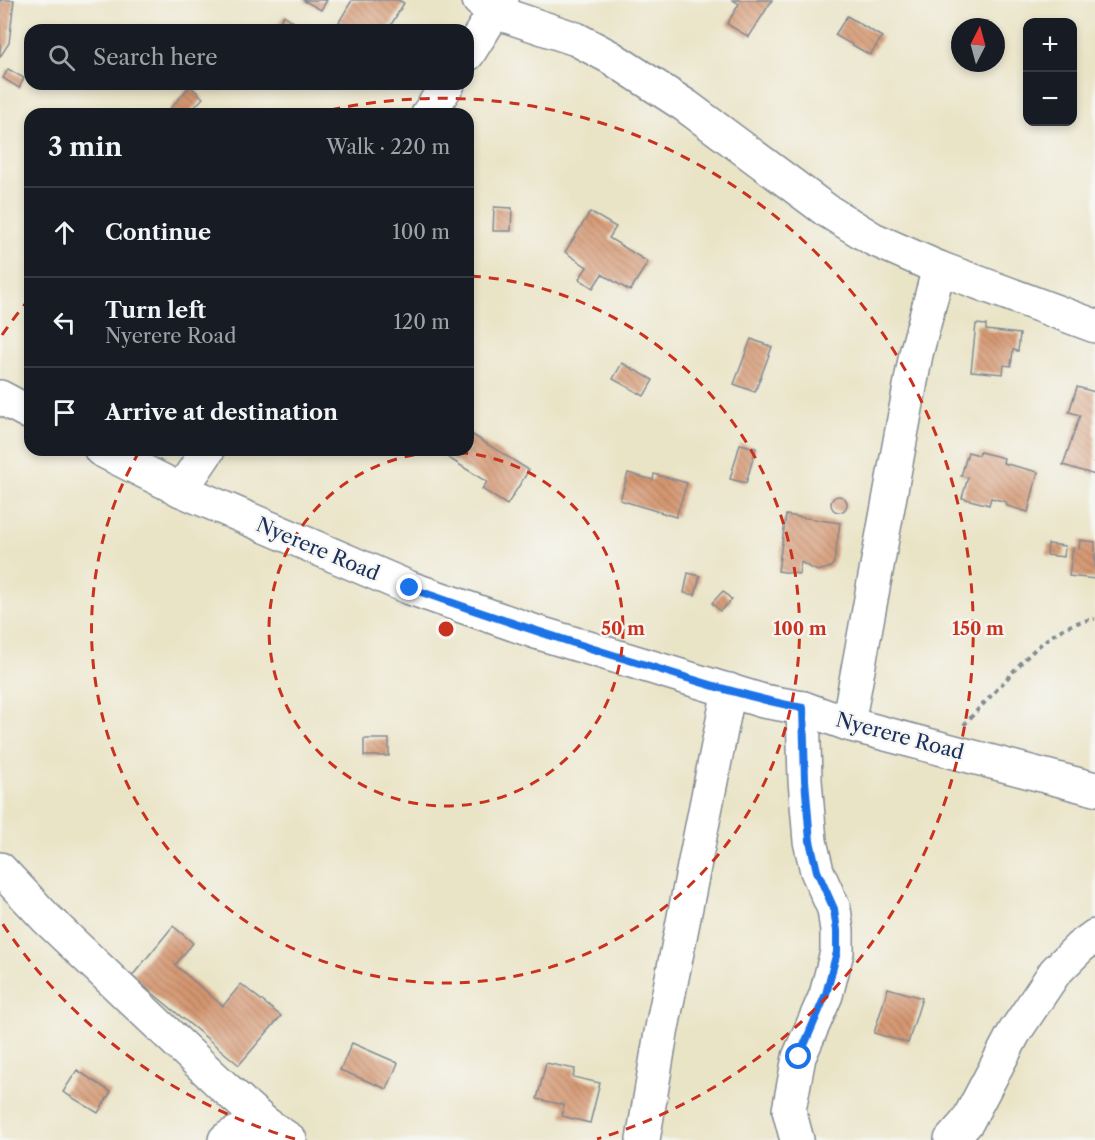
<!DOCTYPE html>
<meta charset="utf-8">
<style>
body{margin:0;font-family:"Libre Caslon Text",serif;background:#242831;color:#f1f3f6}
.controls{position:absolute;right:18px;top:18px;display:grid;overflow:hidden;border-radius:12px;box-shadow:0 3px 9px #0003}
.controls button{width:54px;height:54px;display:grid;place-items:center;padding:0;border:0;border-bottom:2px solid #363941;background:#171b24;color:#f1f3f6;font:30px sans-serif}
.compass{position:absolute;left:951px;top:18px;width:54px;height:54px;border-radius:50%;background:#171b24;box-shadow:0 3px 9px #0003;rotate:6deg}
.stop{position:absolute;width:18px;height:18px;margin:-14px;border:4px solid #1a73e8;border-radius:50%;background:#fff}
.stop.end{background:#1a73e8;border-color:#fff;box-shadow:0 2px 6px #0008}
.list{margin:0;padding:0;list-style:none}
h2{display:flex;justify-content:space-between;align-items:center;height:78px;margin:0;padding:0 24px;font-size:26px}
h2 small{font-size:20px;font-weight:400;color:#9ea1a6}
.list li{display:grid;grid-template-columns:39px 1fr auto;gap:18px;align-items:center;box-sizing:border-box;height:90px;padding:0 24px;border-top:2px solid #363941}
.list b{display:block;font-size:22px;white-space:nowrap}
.list p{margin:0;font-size:20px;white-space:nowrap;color:#9ea1a6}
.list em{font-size:20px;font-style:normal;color:#9ea1a6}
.icon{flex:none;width:33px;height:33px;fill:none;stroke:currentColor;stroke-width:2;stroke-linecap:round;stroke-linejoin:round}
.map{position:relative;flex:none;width:1095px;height:1140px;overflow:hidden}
.search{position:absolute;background:#171b24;box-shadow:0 3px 9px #0003;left:24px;top:24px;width:450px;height:66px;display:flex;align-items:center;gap:15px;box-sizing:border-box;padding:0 21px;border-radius:18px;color:#9ea1a6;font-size:22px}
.panel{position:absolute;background:#171b24;box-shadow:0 3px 9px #0003;left:24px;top:108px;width:450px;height:348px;border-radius:18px}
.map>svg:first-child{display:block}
.building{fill:url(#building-back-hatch)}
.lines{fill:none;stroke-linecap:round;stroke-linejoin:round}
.minor-casing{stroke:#828a92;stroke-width:36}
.major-casing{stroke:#828a92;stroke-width:36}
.path{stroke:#828a92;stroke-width:4;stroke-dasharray:4.5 4.5;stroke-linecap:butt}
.minor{stroke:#fff;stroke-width:33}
.major{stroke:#fff;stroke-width:33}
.route{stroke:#1a73e8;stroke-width:8}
.ring{fill:none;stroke:#c8321e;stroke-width:3;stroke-dasharray:10 8}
.labels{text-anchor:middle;stroke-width:4.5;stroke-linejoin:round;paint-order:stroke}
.street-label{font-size:20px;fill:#1b2f5e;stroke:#f6f6f2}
.centre{fill:#c8321e;stroke:#f6f6f2;stroke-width:3}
.ring-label{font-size:18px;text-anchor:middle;font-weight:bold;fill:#c8321e;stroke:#f6f6f2;stroke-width:4.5;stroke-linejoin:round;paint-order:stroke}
</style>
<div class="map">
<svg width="1095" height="1140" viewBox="0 0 1095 1140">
<defs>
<pattern id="building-back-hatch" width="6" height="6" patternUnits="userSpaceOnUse" patternTransform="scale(1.5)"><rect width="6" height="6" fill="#d59670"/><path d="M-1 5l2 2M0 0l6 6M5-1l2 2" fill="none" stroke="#ac7b5f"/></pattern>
</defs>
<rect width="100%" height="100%" fill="#f6f6f2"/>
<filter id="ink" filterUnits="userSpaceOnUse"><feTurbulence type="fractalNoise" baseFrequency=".0167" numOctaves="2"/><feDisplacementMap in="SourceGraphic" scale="12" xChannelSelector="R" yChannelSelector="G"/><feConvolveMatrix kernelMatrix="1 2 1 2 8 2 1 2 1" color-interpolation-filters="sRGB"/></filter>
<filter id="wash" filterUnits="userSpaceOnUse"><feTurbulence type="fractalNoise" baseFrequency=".008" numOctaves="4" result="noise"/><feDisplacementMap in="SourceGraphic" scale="24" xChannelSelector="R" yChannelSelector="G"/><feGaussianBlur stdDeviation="1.35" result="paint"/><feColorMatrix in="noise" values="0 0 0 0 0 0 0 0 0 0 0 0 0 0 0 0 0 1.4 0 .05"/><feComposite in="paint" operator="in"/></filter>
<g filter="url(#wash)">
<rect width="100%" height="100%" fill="#eae4c7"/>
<g id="blocks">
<g class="building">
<path d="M0 0H14L9 43 0 57Z"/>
<path d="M303 0H327L321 10Z"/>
<path d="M352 0H398L404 3 388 30H352L339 22Z"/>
<path d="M733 0H772L749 37 727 24 739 4Z"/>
<path d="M284 15 303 29 302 30H274Z"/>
<path d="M847 16 882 37 870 55 835 35Z"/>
<path d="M8 69 24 78 19 88 3 78Z"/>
<path d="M190 86 203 98 188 114H173L169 110Z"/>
<path d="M494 207 512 208 511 231H493Z"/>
<path d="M590 212 616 227 609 238 648 262 630 291 602 274 593 288 579 279 587 267 565 252Z"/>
<path d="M976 324 986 325V330L1020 334 1018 351 1013 350 1011 366 1004 365 1003 374 971 371Z"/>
<path d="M751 339 772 347 755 392 734 384Z"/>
<path d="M622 363 653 380 644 396 613 379Z"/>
<path d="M1077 387 1095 392V475L1063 465 1080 415 1069 412Z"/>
<path d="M468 432 529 470 507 505 482 489 487 482 436 450H468Z"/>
<path d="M740 444 756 448 746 483 730 479Z"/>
<path d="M968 452 979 455 980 452 1004 458 1003 463 1038 472 1028 512 1007 506 1006 502 991 498 989 505 962 498 968 477 961 476Z"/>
<path d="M628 473 653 480 654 474 687 483 676 517 620 500Z"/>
<circle cx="839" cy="504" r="8"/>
<path d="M786 515 840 523 834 562 831 567 818 571 809 567 801 562 799 574 778 571Z"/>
<path d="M1080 540 1095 542V579L1069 576 1073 548 1079 549Z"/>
<path d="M1048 544 1065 546 1064 557 1047 555Z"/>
<path d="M688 573 700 576 695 595 684 593Z"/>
<path d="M723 591 732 600 720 611 712 603Z"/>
<rect x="364" y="739" width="25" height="17"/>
<path d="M173 926 193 943 175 965 223 1006 241 984 281 1016 239 1065 132 976Z"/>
<path d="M888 988 922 998 908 1043 874 1033Z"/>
<path d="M352 1043 398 1063 387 1089 340 1070Z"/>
<path d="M546 1063 575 1069 573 1077 600 1083 590 1123 562 1116 564 1105 537 1099Z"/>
<path d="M77 1070 111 1092 98 1113 63 1092Z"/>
</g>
</g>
</g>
<g filter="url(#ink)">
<use href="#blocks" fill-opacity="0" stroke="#828a92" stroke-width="1.5"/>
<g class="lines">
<defs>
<g id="minor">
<path d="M479 0 495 12 576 39 610 57 686 106 826 210 873 239 939 268 1095 326"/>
<path d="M468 54 502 0"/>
<path d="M428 114 448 84"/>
<path d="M181 490 208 450"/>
<path d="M848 724 916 354 939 268"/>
<path d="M0 869 46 918 223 1086 266 1124 290 1140"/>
<path d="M225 1140C237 1131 251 1127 266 1124"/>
<path d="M643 1140 661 1033 729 690"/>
<path d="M797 1140 789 1110 799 1057 826 995 837 952V931L834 909 817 871 810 841 805 780 803 708"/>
<path d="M951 1140 967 1122 1014 1033 1055 972 1080 947 1095 936"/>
</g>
<g id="major">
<path d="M0 397 30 413"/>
<path d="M101 450 181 490 410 588 536 632 763 701 803 708 848 724 1095 789"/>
</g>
</defs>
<use href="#minor" class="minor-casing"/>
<use href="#major" class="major-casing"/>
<path class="path" d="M964 725C976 711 989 698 1002 684 1027 656 1055 623 1095 619"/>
<use href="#minor" class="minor"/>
<use href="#major" class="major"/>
</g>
</g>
<g class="lines" filter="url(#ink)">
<path class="route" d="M410 588C489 616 568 642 649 666 700 682 750 698 803 708L805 780 810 841 817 871 834 909 837 931V952L826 994 799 1057"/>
</g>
<g class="ring">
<circle cx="446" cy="629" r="177"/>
<path d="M471 276A354 354 0 1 1 139 452"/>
<path d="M295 1139A532 532 0 0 1 2 923M2 335A532 532 0 0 1 30 298M313 114A532 532 0 0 1 597 1139"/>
</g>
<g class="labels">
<g class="street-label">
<text transform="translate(318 549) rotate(23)" y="7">Nyerere Road</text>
<text transform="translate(900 736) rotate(15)" y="7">Nyerere Road</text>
</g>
</g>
<circle cx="446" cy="629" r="9" class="centre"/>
<g class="ring-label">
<text x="623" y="635">50 m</text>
<text x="800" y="635">100 m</text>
<text x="978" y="635">150 m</text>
</g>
</svg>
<div class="controls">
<button>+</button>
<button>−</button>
</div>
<svg class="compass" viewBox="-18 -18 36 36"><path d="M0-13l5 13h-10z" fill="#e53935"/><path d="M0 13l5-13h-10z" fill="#9ea1a6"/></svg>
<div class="stop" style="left:799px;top:1057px"></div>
<div class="stop end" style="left:410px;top:588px"></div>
<div class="search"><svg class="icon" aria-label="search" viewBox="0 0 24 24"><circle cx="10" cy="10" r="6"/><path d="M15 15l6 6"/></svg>Search here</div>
<section class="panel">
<h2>3 min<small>Walk · 220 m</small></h2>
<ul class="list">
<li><svg class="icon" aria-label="ahead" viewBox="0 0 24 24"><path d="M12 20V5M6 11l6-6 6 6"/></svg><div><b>Continue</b></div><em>100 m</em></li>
<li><svg class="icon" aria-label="left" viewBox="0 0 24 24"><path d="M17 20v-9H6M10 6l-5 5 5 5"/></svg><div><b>Turn left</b><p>Nyerere Road</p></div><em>120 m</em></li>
<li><svg class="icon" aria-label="arrive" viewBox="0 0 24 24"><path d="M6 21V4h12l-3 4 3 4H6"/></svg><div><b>Arrive at destination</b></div></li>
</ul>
</section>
</div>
